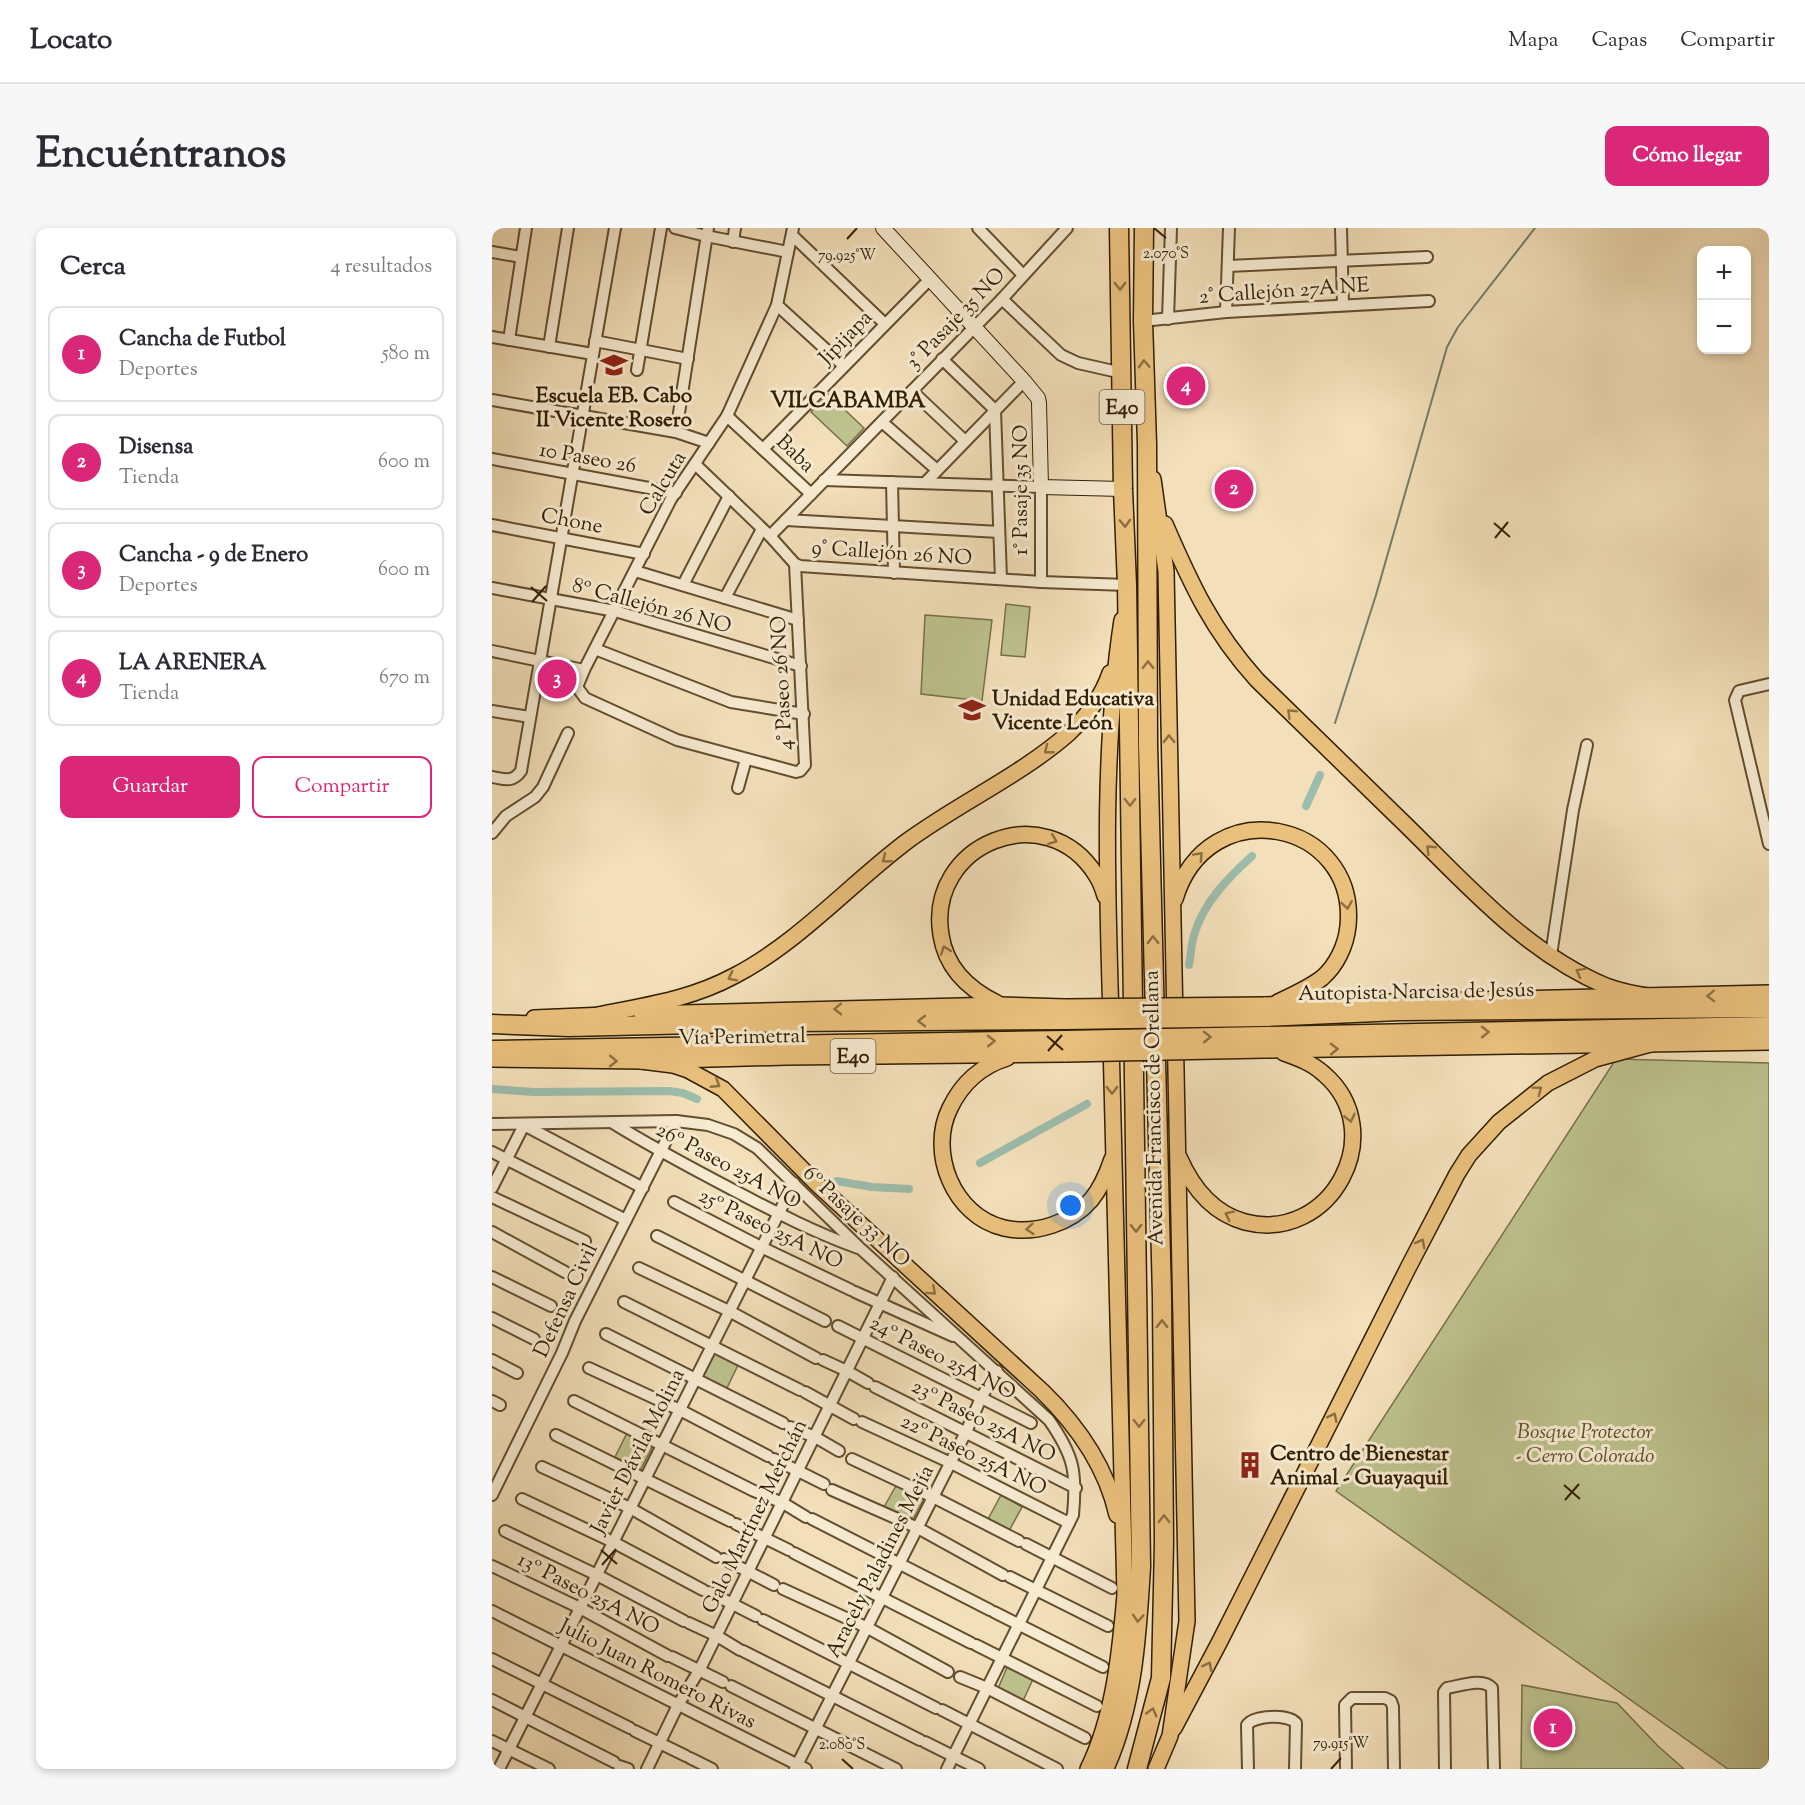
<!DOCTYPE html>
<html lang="es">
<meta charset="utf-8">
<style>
body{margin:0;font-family:"Sorts Mill Goudy",serif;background:#f7f7f7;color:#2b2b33}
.controls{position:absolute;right:18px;top:18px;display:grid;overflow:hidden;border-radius:12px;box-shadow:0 3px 9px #0003}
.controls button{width:54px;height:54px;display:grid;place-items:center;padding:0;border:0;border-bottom:2px solid #e1e1e2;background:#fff;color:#2b2b33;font:30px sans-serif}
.you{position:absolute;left:579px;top:978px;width:21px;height:21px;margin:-15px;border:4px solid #fff;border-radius:50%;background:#1a73e8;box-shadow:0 0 0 9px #1a73e833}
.badge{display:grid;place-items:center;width:39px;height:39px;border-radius:50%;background:#db2777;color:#fff;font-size:20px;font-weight:700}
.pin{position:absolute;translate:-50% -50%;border:3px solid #fff;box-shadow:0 2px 6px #0006}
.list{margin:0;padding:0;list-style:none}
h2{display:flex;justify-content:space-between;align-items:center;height:78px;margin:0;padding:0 24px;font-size:26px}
h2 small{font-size:20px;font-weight:400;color:#7c7c81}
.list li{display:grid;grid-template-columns:39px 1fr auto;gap:18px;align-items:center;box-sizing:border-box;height:96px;margin:0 12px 12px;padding:0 12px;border:2px solid #e1e1e2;border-radius:12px}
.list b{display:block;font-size:22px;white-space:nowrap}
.list p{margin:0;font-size:20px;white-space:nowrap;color:#7c7c81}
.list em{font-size:20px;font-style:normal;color:#7c7c81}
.actions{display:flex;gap:12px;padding:18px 24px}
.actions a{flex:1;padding:14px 0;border:2px solid #db2777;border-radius:12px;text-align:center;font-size:21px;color:#db2777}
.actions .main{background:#db2777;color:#fff}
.map{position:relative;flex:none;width:1277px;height:1541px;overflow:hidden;border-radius:12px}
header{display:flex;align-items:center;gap:36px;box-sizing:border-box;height:84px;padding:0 30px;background:#fff;border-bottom:2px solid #e1e1e2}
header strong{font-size:28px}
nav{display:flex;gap:33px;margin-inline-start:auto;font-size:21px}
.intro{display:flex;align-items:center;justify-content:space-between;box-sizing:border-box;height:144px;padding:0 36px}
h1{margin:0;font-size:42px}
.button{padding:15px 27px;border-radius:12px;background:#db2777;color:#fff;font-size:21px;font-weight:700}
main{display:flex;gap:36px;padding:0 36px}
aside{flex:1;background:#fff;border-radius:12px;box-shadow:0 3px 9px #0003}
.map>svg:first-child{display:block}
.green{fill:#bdc28e;stroke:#787048;stroke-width:1.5}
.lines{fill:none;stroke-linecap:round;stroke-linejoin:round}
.stream{stroke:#727d68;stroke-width:2}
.canal{stroke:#9cbdac;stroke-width:8}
.street-casing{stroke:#624e2f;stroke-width:14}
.secondary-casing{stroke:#321e01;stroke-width:16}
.primary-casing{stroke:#321e01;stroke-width:18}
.highway-casing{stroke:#321e01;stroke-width:21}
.street{stroke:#f7ebd2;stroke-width:10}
.secondary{stroke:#f7ebd2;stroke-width:14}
.primary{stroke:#eac07d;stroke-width:15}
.highway{stroke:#eac07d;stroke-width:18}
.primary-bridge-casing{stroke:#321e01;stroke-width:18;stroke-linecap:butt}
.highway-bridge-casing{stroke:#321e01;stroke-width:21;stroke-linecap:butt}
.primary-bridge{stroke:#eac07d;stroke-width:15}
.highway-bridge{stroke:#eac07d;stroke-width:18}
.oneway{stroke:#8e6f3f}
.ticks{fill:none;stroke:#321e01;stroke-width:2}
.labels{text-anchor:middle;stroke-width:6;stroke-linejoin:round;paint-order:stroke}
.shield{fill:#f7ebd2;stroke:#6d5c40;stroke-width:1.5}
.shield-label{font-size:20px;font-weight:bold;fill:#321e01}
.street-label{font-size:21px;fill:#321e01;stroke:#f7ebd2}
.poi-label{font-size:21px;font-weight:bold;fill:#321e01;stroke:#f7ebd2;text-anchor:start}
.park-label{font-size:21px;font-style:italic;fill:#5c4f2b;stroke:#f7ebd2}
.neighbourhood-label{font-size:22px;font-weight:bold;fill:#321e01;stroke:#f7ebd2}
.ticks-label{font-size:15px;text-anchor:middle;fill:#321e01;stroke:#f7ebd2;stroke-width:6;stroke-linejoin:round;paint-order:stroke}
</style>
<header>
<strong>Locato</strong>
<nav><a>Mapa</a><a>Capas</a><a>Compartir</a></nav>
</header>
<div class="intro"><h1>Encuéntranos</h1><a class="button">Cómo llegar</a></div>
<main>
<aside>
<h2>Cerca<small>4 resultados</small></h2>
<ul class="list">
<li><span class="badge">1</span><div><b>Cancha de Futbol</b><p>Deportes</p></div><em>580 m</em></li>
<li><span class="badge">2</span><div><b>Disensa</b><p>Tienda</p></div><em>600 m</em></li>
<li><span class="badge">3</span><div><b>Cancha - 9 de Enero</b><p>Deportes</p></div><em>600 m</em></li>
<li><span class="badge">4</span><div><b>LA ARENERA</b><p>Tienda</p></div><em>670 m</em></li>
</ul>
<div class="actions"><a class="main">Guardar</a><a>Compartir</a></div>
</aside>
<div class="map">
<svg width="1277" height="1541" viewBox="0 0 1277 1541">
<rect width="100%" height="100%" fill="#f3e0ba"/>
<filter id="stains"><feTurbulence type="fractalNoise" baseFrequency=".00333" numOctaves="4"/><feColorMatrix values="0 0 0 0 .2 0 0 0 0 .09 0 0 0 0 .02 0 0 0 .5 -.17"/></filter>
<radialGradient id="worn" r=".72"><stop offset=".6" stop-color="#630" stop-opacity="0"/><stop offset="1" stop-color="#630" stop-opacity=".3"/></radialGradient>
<g class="green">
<path d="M336 166 372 200 355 218 319 184Z"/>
<path d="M514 376 538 379 533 429 509 427Z"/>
<path d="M433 387 500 392 490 473 429 466Z"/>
<path d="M50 437 85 444 81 463 46 457Z"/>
<path d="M1124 831 1277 835V1541H1236L844 1263Z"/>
<path d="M219 1121 247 1135 234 1162 206 1147Z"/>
<path d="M136 1203 162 1216 148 1243 123 1229Z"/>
<path d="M405 1256 433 1269 419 1295 391 1281Z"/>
<path d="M509 1267 530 1279 516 1305 495 1293Z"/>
<path d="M516 1437 542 1449 530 1475 505 1463Z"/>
<path d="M1030 1457 1125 1475 1166 1518 1192 1541H1029Z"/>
</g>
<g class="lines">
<path class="stream" d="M843 495 884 367 955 119 966 99 1043 0"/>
<g class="canal">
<path d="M814 578 828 547"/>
<path d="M697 737C699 727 699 715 703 704 713 673 736 650 760 628"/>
<path d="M0 861 42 864 177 863 191 865 205 871"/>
<path d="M488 935 595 876"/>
<path d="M345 953 380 959 417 961"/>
</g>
<defs>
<g id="street">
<path d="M183 0 214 8 296 24"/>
<path d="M301 0 285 77 235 188 179 271 92 442 85 459 93 470 185 512 304 544 308 543 313 537 303 336"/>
<path d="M486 0 531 47"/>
<path d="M849 0 851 77"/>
<path d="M301 8 393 96"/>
<path d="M241 14 243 0"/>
<path d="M0 24 29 29"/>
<path d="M736 38 935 29"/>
<path d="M510 71 569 127 586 135 630 145"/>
<path d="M285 77 352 138"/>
<path d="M734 84 737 0"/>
<path d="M676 91 679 0"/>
<path d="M651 93 734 84 937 73"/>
<path d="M0 109 101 126"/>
<path d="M17 112 34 0"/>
<path d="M103 113 196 131"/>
<path d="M57 119 76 0"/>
<path d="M450 131 503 182 509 351"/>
<path d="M145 142 169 0"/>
<path d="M420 163 473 213"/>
<path d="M0 172 184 204 217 215"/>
<path d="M235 188 319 266"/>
<path d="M390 194 445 242"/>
<path d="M184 204 216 0"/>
<path d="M271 221 438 51"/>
<path d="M0 231 184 265"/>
<path d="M203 236 278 308 303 336 308 338 549 354 635 357"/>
<path d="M332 252 549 259V354"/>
<path d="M400 254 402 345"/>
<path d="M433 255 532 153"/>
<path d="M294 292 507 304"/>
<path d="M0 297 152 326"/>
<path d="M278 308 510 71 575 0"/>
<path d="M143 343 306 392"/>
<path d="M191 357 237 268"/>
<path d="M0 360 123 383 309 438"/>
<path d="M233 370 270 301"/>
<path d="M103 421 239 474 312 486"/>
<path d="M0 423 92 442"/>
<path d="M1277 456 1247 463 1243 472 1277 616"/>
<path d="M0 483 38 489"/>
<path d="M0 549C13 551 20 555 29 543L123 0"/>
<path d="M246 560 254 531"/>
<path d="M0 605 14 588 43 569 51 559 76 505"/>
<path d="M1059 727 1081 582 1095 517"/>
<path d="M121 895C161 920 203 942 245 964 285 985 324 1005 366 1020"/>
<path d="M0 896 184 893 216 897 242 906 265 920 370 1022 557 1192C582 1228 585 1244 581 1287L455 1541"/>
<path d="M0 924 134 992"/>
<path d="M0 960 32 897 151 960"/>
<path d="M0 969 93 1013"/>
<path d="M182 974 269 1019 359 1062"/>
<path d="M0 1004 73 1044"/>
<path d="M165 1008 333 1093"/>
<path d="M147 1040 237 1083 324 1130"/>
<path d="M0 1049 59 1078"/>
<path d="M363 1064 461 1108"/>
<path d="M132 1074 308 1162"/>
<path d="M0 1090 42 1111"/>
<path d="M346 1098 539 1195"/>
<path d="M114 1106 291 1195"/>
<path d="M0 1132 25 1145"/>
<path d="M331 1132 355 1143 376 1155"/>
<path d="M97 1140 188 1182 276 1228"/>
<path d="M383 1159 584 1260"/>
<path d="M313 1164 362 1191"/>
<path d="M0 1173 8 1177"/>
<path d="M82 1173 260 1262"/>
<path d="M370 1194 459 1235 577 1295"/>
<path d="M298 1199 323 1209 347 1223"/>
<path d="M64 1207 238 1293"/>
<path d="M282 1231 332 1256"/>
<path d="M360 1231 441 1269 527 1313"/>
<path d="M50 1239 138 1280 224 1329"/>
<path d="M340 1262 426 1300 511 1347"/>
<path d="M262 1263 291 1275 314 1289"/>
<path d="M0 1267 70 1125 83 1093 184 893"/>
<path d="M30 1271 121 1314 211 1362"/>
<path d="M320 1291 498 1382"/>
<path d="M244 1296 297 1322"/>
<path d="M13 1303 105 1347 192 1393"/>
<path d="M534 1316 620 1360"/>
<path d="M302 1325 479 1415"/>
<path d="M232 1331 282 1357"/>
<path d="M0 1338 88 1380 176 1428"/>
<path d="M518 1349 616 1398"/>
<path d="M291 1361 376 1400 456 1444"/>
<path d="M217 1364 264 1388"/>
<path d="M0 1383 314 1541"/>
<path d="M502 1384 611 1439"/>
<path d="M271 1392 444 1480"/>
<path d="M197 1395 225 1408 248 1422"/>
<path d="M484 1417 605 1478"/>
<path d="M251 1423 428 1512"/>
<path d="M180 1429 231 1454"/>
<path d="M0 1431 138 1500"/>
<path d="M468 1449 495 1460 593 1510"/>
<path d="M239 1458 404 1541"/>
<path d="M0 1472 122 1534"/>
<path d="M450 1482 565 1541"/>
<path d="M143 1503 194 1528"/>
<path d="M0 1513 57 1541"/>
<path d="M433 1514 487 1541"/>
<path d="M198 1530 220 1541"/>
<path d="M127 1538 136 1541"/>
<path d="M7 1541 302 955"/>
<path d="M155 1541 186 1477 208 1441 401 1049"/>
<path d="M303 1541 474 1204 489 1170 505 1143"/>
<path d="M756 1541 755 1497C762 1487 796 1486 804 1495L803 1541"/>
<path d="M854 1541 853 1477 860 1470H893L899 1473 901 1479 902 1541"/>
<path d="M953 1541 952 1464 955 1460C968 1458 991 1449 1000 1460L1002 1541"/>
</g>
<path id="secondary" d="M391 0 532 153 546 170 547 175 549 259 631 261"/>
<g id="primary">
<path d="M661 251 674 343 695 1393 678 1508 664 1541"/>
<path d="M673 296C699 356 720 402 765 452 815 501 865 550 916 599 975 657 1035 725 1114 758 1130 764 1146 767 1163 769"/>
<path d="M683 671C716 561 866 592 856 698 854 717 845 737 830 750 817 760 801 767 786 774"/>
<path d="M505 775C476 761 454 740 449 707 434 616 554 567 604 647 608 653 611 661 613 668"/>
<path d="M772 777 1277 765"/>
<path d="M150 786 508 777 573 779"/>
<path d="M106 787C154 777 197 772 242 748 306 715 356 658 414 614 467 575 528 548 577 505 595 488 610 469 618 445"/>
<path d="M42 790 114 787"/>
<path d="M619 790C615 658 610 523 630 392"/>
<path d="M773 822 1277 814"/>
<path d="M515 830C489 838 470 855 458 880 436 924 461 988 512 1000 543 1007 579 995 599 972 609 960 615 946 620 931"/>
<path d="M0 831 149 833 294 829 574 826"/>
<path d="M149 833 181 837 196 842 231 861 326 957 550 1163C586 1198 614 1238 625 1287"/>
<path d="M687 929C700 959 720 985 753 994 839 1016 899 904 832 846 820 835 806 830 792 825"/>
<path d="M682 1500 727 1415 916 1040 965 946 977 927 1007 894 1056 855 1103 831 1162 815"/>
<path d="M596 1541C622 1488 628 1425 633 1367L619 814"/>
</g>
<g id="highway">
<path d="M772 789 907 783 1277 780"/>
<path d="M0 796 77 799 298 794 572 792"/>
<path d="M773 808 1277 798"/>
<path d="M0 822 573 812"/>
<path d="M612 1541C641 1478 645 1407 649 1339L635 357 631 261 627 0"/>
<path d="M645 1541 669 1450 672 1315 670 1069 656 516 655 216 651 93 652 0"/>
</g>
</defs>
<use href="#street" class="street-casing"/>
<use href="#secondary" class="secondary-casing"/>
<use href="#primary" class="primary-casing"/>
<use href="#highway" class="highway-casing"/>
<use href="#street" class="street"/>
<use href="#secondary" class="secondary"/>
<use href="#primary" class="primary"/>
<use href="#highway" class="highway"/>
<defs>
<g id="primary-bridge">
<path d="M573 779 772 777"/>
<path d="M574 826 773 822"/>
</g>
<g id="highway-bridge">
<path d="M572 792 772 789"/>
<path d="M573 812 773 808"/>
</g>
</defs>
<use href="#primary-bridge" class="primary-bridge-casing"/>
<use href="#highway-bridge" class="highway-bridge-casing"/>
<use href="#primary-bridge" class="primary-bridge"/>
<use href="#highway-bridge" class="highway-bridge"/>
</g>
<defs><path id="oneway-chevron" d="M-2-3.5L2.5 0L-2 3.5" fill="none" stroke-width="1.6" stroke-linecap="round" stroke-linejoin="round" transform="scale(1.5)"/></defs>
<g class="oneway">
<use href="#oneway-chevron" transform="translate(628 58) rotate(89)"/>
<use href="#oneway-chevron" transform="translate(652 136) rotate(-92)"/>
<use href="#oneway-chevron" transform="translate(633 295) rotate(88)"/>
<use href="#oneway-chevron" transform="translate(656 437) rotate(-90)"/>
<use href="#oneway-chevron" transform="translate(799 485) rotate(-136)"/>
<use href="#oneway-chevron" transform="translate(677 511) rotate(-91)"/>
<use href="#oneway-chevron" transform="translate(556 522) rotate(142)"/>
<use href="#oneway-chevron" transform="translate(638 574) rotate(89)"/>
<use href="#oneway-chevron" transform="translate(561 612) rotate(21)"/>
<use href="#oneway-chevron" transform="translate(938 621) rotate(-136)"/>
<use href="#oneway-chevron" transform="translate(707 628) rotate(-47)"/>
<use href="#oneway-chevron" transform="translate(394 631) rotate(141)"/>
<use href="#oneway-chevron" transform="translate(855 677) rotate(81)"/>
<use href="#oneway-chevron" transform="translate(661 712) rotate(-91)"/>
<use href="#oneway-chevron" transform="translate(453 722) rotate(-110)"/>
<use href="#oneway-chevron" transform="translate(1088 744) rotate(-151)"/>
<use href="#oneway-chevron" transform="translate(240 749) rotate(153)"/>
<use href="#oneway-chevron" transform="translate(1219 768) rotate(178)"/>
<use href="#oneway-chevron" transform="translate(346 781) rotate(179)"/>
<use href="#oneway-chevron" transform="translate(430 793) rotate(180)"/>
<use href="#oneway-chevron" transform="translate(993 804) rotate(-1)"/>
<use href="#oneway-chevron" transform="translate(715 809) rotate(-1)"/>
<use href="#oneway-chevron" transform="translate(499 813) rotate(-1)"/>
<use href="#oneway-chevron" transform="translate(842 821) rotate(-1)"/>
<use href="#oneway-chevron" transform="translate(121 833) rotate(1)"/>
<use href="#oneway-chevron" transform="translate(224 856) rotate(33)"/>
<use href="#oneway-chevron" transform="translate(620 862) rotate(89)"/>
<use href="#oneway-chevron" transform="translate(1046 862) rotate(-37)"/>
<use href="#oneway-chevron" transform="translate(858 890) rotate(77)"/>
<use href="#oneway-chevron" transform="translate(737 987) rotate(-154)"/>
<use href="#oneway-chevron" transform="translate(644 1000) rotate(89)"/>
<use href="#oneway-chevron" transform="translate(538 1001) rotate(175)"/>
<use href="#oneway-chevron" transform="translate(929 1015) rotate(-62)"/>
<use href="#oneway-chevron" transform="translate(440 1063) rotate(42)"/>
<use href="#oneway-chevron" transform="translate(670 1096) rotate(-90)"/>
<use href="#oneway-chevron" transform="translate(841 1189) rotate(-63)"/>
<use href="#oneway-chevron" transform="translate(647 1195) rotate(89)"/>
<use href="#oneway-chevron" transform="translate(672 1291) rotate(-91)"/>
<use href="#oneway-chevron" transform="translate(646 1390) rotate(94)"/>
<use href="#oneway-chevron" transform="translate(716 1438) rotate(-63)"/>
<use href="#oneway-chevron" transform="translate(660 1484) rotate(-75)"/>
</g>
<path class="ticks" d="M662 0 674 10M355 11 365 0M1002 295 1018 309M1003 310 1016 294M39 359 55 373M40 374 54 358M555 808 571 822M556 823 570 807M1072 1257 1088 1271M1073 1272 1087 1256M109 1322 125 1336M110 1337 124 1321M350 1531 361 1541M839 1541 849 1530"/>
<defs>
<symbol id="school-bare" viewBox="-9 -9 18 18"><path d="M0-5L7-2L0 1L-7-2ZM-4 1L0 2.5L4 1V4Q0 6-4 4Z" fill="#8f2418" stroke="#f7ebd2" stroke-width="2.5" paint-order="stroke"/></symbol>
<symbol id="building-bare" viewBox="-9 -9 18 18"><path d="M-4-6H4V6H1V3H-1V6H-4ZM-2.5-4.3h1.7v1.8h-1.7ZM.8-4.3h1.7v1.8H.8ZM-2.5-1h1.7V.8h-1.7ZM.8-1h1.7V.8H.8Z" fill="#8f2418" stroke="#f7ebd2" stroke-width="2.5" paint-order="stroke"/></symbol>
</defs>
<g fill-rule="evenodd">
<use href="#school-bare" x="103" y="118" width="38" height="38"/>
<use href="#school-bare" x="461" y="463" width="38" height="38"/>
<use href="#building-bare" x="739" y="1218" width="38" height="38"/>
</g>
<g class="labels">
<g class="shield">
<rect x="607.5" y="162" width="45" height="34" rx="4.5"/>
<rect x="338.5" y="811" width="45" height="34" rx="4.5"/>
</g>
<g class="shield-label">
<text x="630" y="186">E40</text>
<text x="361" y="835">E40</text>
</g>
<g class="street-label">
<text transform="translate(792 62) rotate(-4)" y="7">2° Callejón 27A NE</text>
<text transform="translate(463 90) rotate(-46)" y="7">3° Pasaje 35 NO</text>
<text transform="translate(353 109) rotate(-46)" y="7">Jipijapa</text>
<text transform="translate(304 225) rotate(44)" y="7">Baba</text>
<text transform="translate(96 229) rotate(10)" y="7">10 Paseo 26</text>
<text transform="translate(170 255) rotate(-59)" y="7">Calcuta</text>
<text transform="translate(528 262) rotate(-90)" y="7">1° Pasaje 35 NO</text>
<text transform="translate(80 292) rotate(11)" y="7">Chone</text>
<text transform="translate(400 324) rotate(4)" y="7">9° Callejón 26 NO</text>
<text transform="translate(160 377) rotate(15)" y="7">8º Callejón 26 NO</text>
<text transform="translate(289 455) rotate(-93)" y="7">4° Paseo 26 NO</text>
<text transform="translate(924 763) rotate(-1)" y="7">Autopista Narcisa de Jesús</text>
<text transform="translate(250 808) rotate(-1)" y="7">Vía Perimetral</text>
<text transform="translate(661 880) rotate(-91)" y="7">Avenida Francisco de Orellana</text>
<text transform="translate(237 937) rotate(28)" y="7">26º Paseo 25A NO</text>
<text transform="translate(365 988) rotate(43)" y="7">6º Pasaje 33 NO</text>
<text transform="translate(279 1000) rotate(26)" y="7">25º Paseo 25A NO</text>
<text transform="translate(73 1072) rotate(-65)" y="7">Defensa Civil</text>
<text transform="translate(451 1129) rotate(27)" y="7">24º Paseo 25A NO</text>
<text transform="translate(492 1192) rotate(27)" y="7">23º Paseo 25A NO</text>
<text transform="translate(145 1223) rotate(-63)" y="7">Javier Dávila Molina</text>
<text transform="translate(482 1226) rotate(26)" y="7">22º Paseo 25A NO</text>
<text transform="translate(262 1288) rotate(-64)" y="7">Galo Martínez Merchán</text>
<text transform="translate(387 1333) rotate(-63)" y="7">Aracely Paladines Mejía</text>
<text transform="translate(97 1365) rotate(27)" y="7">13º Paseo 25A NO</text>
<text transform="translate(166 1445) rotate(27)" y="7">Julio Juan Romero Rivas</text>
</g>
<g class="poi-label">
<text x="122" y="174" text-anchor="middle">Escuela EB. Cabo<tspan x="122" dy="24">II Vicente Rosero</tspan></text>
<text x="500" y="477">Unidad Educativa<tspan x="500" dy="24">Vicente León</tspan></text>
<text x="778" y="1232">Centro de Bienestar<tspan x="778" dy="24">Animal - Guayaquil</tspan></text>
</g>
<g class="park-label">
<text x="1093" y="1210">Bosque Protector<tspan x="1093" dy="24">- Cerro Colorado</tspan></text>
</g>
<g class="neighbourhood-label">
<text x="356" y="179">VILCABAMBA</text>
</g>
</g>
<g class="ticks-label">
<text x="674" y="30">2.070°S</text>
<text x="355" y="32">79.925°W</text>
<text x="849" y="1520">79.915°W</text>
<text x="350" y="1521">2.080°S</text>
</g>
<rect width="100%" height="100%" filter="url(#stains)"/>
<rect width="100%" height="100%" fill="url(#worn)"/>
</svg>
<div class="controls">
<button>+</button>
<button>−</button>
</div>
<div class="you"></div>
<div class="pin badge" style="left:1061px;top:1500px">1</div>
<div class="pin badge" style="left:742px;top:261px">2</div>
<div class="pin badge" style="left:65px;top:451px">3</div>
<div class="pin badge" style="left:694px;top:158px">4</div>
</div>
</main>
